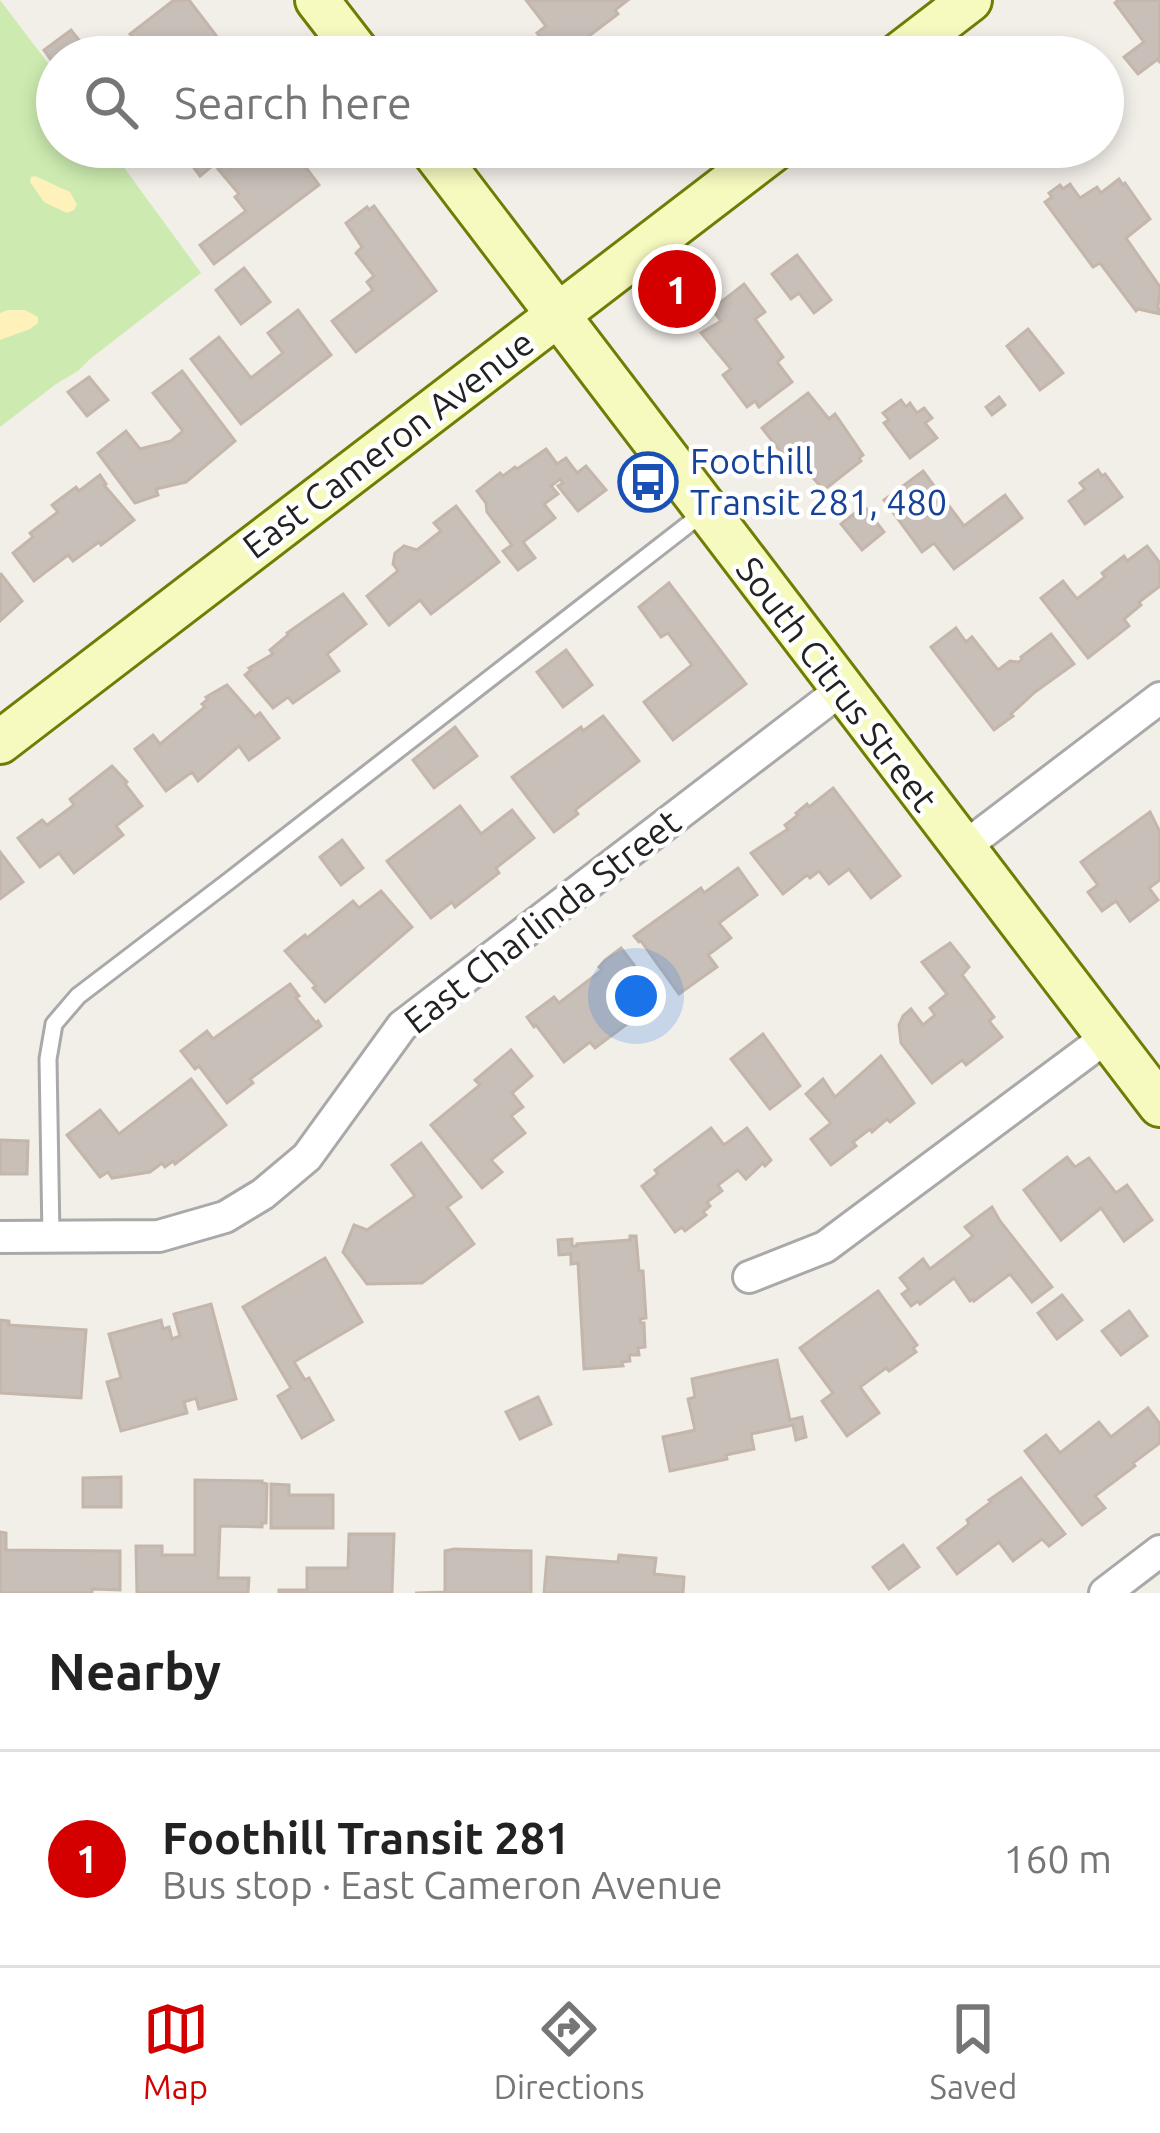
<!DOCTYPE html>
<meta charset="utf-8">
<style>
body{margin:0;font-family:Ubuntu,sans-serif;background:#f6f6f6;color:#222}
.you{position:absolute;left:636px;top:996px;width:42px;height:42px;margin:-30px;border:9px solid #fff;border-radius:50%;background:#1a73e8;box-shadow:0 0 0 18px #1a73e833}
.badge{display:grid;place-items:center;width:78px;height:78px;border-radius:50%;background:#d40000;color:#fff;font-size:39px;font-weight:700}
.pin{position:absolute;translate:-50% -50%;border:6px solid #fff;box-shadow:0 3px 12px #0006}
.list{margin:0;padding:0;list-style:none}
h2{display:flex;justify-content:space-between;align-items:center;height:156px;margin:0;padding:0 48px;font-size:51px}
h2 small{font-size:39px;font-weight:400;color:#767676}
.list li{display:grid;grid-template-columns:78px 1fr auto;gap:36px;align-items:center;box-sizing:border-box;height:216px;padding:0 48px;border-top:3px solid #e0e0e0}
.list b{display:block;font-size:45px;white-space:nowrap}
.list p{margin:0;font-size:39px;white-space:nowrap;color:#767676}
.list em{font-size:39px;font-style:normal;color:#767676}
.icon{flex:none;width:66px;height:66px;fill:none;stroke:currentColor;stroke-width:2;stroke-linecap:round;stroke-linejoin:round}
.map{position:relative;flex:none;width:1160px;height:1593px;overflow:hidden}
.search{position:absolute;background:#fff;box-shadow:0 6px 18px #0003;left:36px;right:36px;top:36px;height:132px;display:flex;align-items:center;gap:30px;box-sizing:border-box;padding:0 42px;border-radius:66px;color:#767676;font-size:45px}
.sheet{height:372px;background:#fff}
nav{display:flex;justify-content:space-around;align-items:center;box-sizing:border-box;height:168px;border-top:3px solid #e0e0e0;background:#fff;font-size:33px;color:#767676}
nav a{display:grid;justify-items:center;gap:6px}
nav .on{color:#d40000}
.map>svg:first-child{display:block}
.grass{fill:#cdebb0}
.sand{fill:#fff1ba}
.building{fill:#c7bfb8;stroke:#c4b6ab;stroke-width:3}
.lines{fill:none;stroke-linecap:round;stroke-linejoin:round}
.lane-casing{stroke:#a9a9a9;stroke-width:21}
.street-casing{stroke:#a9a9a9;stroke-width:36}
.secondary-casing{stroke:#707d05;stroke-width:48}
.lane{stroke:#fff;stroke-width:15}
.street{stroke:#fff;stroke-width:30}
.secondary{stroke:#f7fabf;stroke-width:42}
.labels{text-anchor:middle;stroke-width:9;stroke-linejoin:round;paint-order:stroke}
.street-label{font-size:36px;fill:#222;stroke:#fff}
.transit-label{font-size:36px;fill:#164399;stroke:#fff;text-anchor:start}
</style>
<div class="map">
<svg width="1160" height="1593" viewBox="0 0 1160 1593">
<rect width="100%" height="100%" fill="#f2efe9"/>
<path class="grass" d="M0 0 57 75V147H109L201 273 90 359 78 371 56 384 0 427Z"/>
<g class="sand">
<path d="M35 176 70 192 77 205 74 210 67 213 44 202 30 182 31 177Z"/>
<path d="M8 310H25L38 317V323L30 329 0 340V313Z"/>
</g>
<g class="building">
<path d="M174 0H189L221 42 228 38 243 57H148L130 34Z"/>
<path d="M526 0H628L615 10 618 14 568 52 565 48 553 55 537 33 546 26Z"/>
<path d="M1118 0H1160V63L1158 59 1138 74 1124 57 1144 42 1115 3Z"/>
<path d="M71 30 85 48 72 57H57V68L44 50Z"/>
<path d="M197 147H280L289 159 296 154 319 185 214 264 200 245 246 211 235 197 239 194 218 169 220 168 213 159 208 162 211 167 200 176 192 165 204 156Z"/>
<path d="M1119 179 1123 185 1125 183 1150 219 1126 238 1160 287 1158 307 1160 314 1138 309 1136 311 1100 263 1093 267 1045 202 1052 197 1049 193 1060 185 1063 189 1070 184 1080 198 1097 187 1101 193Z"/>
<path d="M374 206 436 291 356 352 332 321 373 290 367 282 374 276 356 253 362 247 346 223 367 207 369 210Z"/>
<path d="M797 255 831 300 814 313 799 293 791 299 772 274Z"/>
<path d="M244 268 270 302 241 324 216 290Z"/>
<path d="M744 284 765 312 755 319 783 357 777 362 792 382 759 407 755 401 747 407 723 375 731 369 701 333 721 321 712 309Z"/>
<path d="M298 310 331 355 241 424 191 359 219 337 251 378 283 353 268 333Z"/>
<path d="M1028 329 1063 373 1040 390 1007 346Z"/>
<path d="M182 371 235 441 186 482 156 489 158 495 135 503 98 453 126 431 140 449 171 441 183 431 153 393Z"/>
<path d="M89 377 108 400 87 416 68 392Z"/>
<path d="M808 393 829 419 835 414 863 455 859 458 861 461 824 490 794 457 789 462 762 428Z"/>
<path d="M999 397 1005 405 992 415 986 407Z"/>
<path d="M901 400 906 407 910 403 917 413 924 408 932 418 925 423 937 438 910 458 884 423 889 420 883 413Z"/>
<path d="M546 449 557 464 566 458 577 473 586 466 606 490 578 511 558 486 563 483 560 479 551 486 558 494 544 504 555 518 523 542 535 558 518 570 503 551 512 545 487 512 486 503 477 491 500 473 503 476 515 467 517 469Z"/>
<path d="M1098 470 1102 476 1105 474 1122 497 1085 524 1069 501 1085 489 1080 483Z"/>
<path d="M923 471 964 526 1005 495 1022 518 954 569 934 543 922 552 884 500Z"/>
<path d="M100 475 106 484 104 485 134 520 101 545 99 542 73 561 68 555 34 581 13 553 33 537 30 533 58 512 52 505 76 487 79 491Z"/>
<path d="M456 506 499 562 431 614 420 600 389 625 367 596 398 571 393 564 395 553 404 546 417 550 441 531 434 523Z"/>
<path d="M864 506 884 532 862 550 841 524Z"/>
<path d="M1147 546 1160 563V586L1139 602 1141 605 1124 619 1129 626 1088 658 1041 598 1063 581 1077 599 1105 577 1102 573 1124 556 1127 561Z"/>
<path d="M1 574 22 601 0 621V574Z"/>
<path d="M669 583 746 684 673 740 644 702 692 665 668 633 661 637 639 607Z"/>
<path d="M343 594 366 624 327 654 339 671 293 703 288 697 273 708 245 675 251 670 249 668 273 654 270 650 288 635 287 633Z"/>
<path d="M956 628 966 642 972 637 998 670 1010 661 1019 662 1022 659 1021 657 1051 634 1074 664 1035 692 1011 714 1013 716 994 730 931 647Z"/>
<path d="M566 650 592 685 563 707 537 672Z"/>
<path d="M227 685 255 717 260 713 279 738 249 760 239 746 198 781 192 772 166 791 135 749 153 735 160 744 205 707 202 704 208 699 206 697Z"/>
<path d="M603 716 639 761 575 810 578 814 554 832 512 777 581 727 583 731Z"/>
<path d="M455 727 477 756 434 788 413 760Z"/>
<path d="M112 766 127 782 125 784 142 806 116 826 123 835 74 873 59 853 40 867 18 838 42 820 47 825 74 805 70 799Z"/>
<path d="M833 788 900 876 871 898 849 869 829 884 819 871 810 878 807 875 783 894 751 853 788 829 785 825 798 815 796 813 807 804 809 807Z"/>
<path d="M460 806 481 834 512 810 534 838 496 868 499 873 455 907 452 902 431 918 387 861Z"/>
<path d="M1150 812 1160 832V880L1149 888 1158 900 1130 921 1116 901 1102 911 1088 892 1098 885 1081 862Z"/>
<path d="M342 840 363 868 341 885 320 857Z"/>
<path d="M0 852 23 882 0 899Z"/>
<path d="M738 868 757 895 719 923 731 938 708 955 717 967 679 994 641 941 639 942 634 936 701 888 704 893Z"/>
<path d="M381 891 412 927 325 1002 313 988 316 986 285 951 305 935 307 938 353 901 359 908Z"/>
<path d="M950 943 969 967 962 975 994 1017 989 1021 1002 1037 966 1065 962 1060 932 1083 901 1043 899 1025 903 1016 911 1009 923 1025 935 1015 930 1008 947 994 922 962Z"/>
<path d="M621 948 643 977 622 992 639 1015 595 1048 590 1042 564 1062 536 1025 534 1027 527 1017 554 997 559 1003 602 970 599 967 605 960Z"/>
<path d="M290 984 299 996 296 998 316 1023 318 1021 321 1026 250 1079 253 1083 227 1103 199 1066 195 1069 181 1051 207 1031 213 1039Z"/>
<path d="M763 1034 800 1086 770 1109 731 1059Z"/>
<path d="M511 1050 532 1076 512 1093 523 1107 511 1116 525 1133 491 1160 502 1172 482 1188 431 1125 480 1085 475 1080Z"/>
<path d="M881 1056 914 1103 890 1122 887 1119 872 1132 870 1129 853 1142 856 1146 831 1165 811 1139 831 1123 806 1094 823 1079 835 1097Z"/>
<path d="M191 1079 226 1125 175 1164 173 1161 165 1167 162 1163 150 1172 112 1178 108 1172 100 1177 67 1135 100 1110 119 1134Z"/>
<path d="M711 1128 724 1145 747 1128 771 1160 765 1166 763 1163 746 1179 738 1170 718 1185 722 1191 707 1202 710 1206 703 1212 706 1215 685 1231 682 1227 675 1232 642 1186 658 1174 655 1170Z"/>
<path d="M0 1140 28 1141 27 1174H0Z"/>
<path d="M421 1143 461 1197 447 1207 474 1244 422 1283 367 1284 343 1252 354 1225 367 1230 415 1196 392 1165Z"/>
<path d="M1067 1157 1075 1167 1089 1158 1116 1193 1127 1185 1152 1220 1124 1241 1101 1208 1061 1240 1024 1190Z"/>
<path d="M992 1207 1000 1221 1052 1287 1032 1302 1010 1274 974 1301 973 1299 970 1301 954 1278 920 1304 918 1301 911 1306 902 1294 909 1289 900 1278 923 1259 930 1269 973 1236 965 1227Z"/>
<path d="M630 1236H636L639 1271H643L646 1318 640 1319 641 1323H644L645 1347 638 1348 639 1355H629L630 1361 622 1362 623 1366 584 1369 578 1263 571 1264V1254L559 1255 558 1240 572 1239V1246H577V1244L630 1240Z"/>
<path d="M325 1258 362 1322 294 1362 305 1380 309 1378 333 1420 302 1438 278 1396 291 1388 243 1307Z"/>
<path d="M878 1291 917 1345 913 1348 916 1352 889 1371 886 1368 860 1387 879 1413 847 1436 822 1401 833 1393 800 1348Z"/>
<path d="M1062 1295 1082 1320 1057 1339 1038 1313Z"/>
<path d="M211 1304 236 1399 199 1409 196 1398 184 1402 187 1413 121 1431 107 1382 121 1378 109 1334 161 1320 163 1329 169 1327 172 1339 180 1336 174 1314Z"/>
<path d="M1129 1311 1147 1336 1121 1355 1102 1331Z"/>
<path d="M0 1320 9 1321V1325L86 1330 81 1398 0 1393Z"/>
<path d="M777 1360 790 1420 802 1417 806 1437 796 1440 793 1425 751 1434 754 1449 726 1455 727 1459 670 1471 663 1437 695 1430 688 1399 695 1397 692 1379Z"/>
<path d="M538 1397 551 1424 520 1439 506 1412Z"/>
<path d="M1148 1408 1160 1424V1443L1133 1463 1135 1466 1095 1496 1105 1508 1082 1525 1025 1451 1046 1435 1060 1453 1099 1422 1111 1437Z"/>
<path d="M121 1477V1507H83V1478Z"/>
<path d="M1021 1478 1065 1534 1049 1546 1042 1539 1013 1561 999 1542 957 1574 938 1548 969 1524 967 1520 991 1502 989 1500Z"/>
<path d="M195 1480 262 1481V1483L267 1484 266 1523H262V1527L220 1526 218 1578H249L248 1593H137L136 1546H162V1555H195Z"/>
<path d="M271 1484 289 1485V1495H333V1528H271Z"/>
<path d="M0 1532 6 1533V1550L120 1551V1590L92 1589V1593H0Z"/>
<path d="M349 1534H394L392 1593H279V1590H307V1568H348Z"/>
<path d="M903 1545 919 1567 889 1589 873 1567Z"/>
<path d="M454 1549 531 1551V1593H415L445 1592V1551Z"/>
<path d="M619 1555 656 1558 654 1574 684 1577 683 1593H544L547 1557 618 1562Z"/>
</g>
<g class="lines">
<defs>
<path id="lane" d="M51 1237 48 1059 54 1024 78 996 229 881 703 513"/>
<g id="street">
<path d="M963 848 1160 698"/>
<path d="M0 1237 159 1236 225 1217 263 1194 307 1157 402 1026 841 690"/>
<path d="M749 1277 825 1247 1107 1037"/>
<path d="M1105 1593 1160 1551"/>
</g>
<g id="secondary">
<path d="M317 0 361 57"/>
<path d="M896 57 970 0"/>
<path d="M430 147 1160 1105"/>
<path d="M0 742 777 147"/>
</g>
</defs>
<use href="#lane" class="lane-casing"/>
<use href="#street" class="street-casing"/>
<use href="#secondary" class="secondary-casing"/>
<use href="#lane" class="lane"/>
<use href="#street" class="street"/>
<use href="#secondary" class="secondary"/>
</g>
<defs>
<symbol id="bus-ring" viewBox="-11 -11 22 22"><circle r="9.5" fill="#fff" stroke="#1a4fb4" stroke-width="1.5"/><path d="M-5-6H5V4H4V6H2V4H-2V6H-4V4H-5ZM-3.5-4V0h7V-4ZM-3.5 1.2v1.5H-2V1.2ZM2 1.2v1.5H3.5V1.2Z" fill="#1a4fb4"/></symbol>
</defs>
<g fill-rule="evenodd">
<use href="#bus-ring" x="615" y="449" width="66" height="66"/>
</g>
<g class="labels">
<g class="street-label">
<text transform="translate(388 444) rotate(-37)" y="13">East Cameron Avenue</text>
<text transform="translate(837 684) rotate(53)" y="13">South Citrus Street</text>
<text transform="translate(542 921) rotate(-38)" y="13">East Charlinda Street</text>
</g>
<g class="transit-label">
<text x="690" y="474">Foothill<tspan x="690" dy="41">Transit 281, 480</tspan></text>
</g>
</g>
</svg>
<div class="you"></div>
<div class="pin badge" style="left:677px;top:289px">1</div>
<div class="search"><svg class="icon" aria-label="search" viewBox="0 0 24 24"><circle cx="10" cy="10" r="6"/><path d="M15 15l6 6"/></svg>Search here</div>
</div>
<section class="sheet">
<h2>Nearby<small></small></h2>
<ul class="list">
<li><span class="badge">1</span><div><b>Foothill Transit 281</b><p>Bus stop · East Cameron Avenue</p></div><em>160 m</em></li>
</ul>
</section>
<nav>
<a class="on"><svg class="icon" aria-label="map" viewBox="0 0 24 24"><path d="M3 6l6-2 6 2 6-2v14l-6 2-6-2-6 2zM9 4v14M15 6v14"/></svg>Map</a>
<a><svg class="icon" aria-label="directions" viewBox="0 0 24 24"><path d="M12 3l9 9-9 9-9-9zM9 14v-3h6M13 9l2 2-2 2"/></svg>Directions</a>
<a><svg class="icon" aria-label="saved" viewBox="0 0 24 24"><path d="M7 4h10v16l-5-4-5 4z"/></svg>Saved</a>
</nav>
